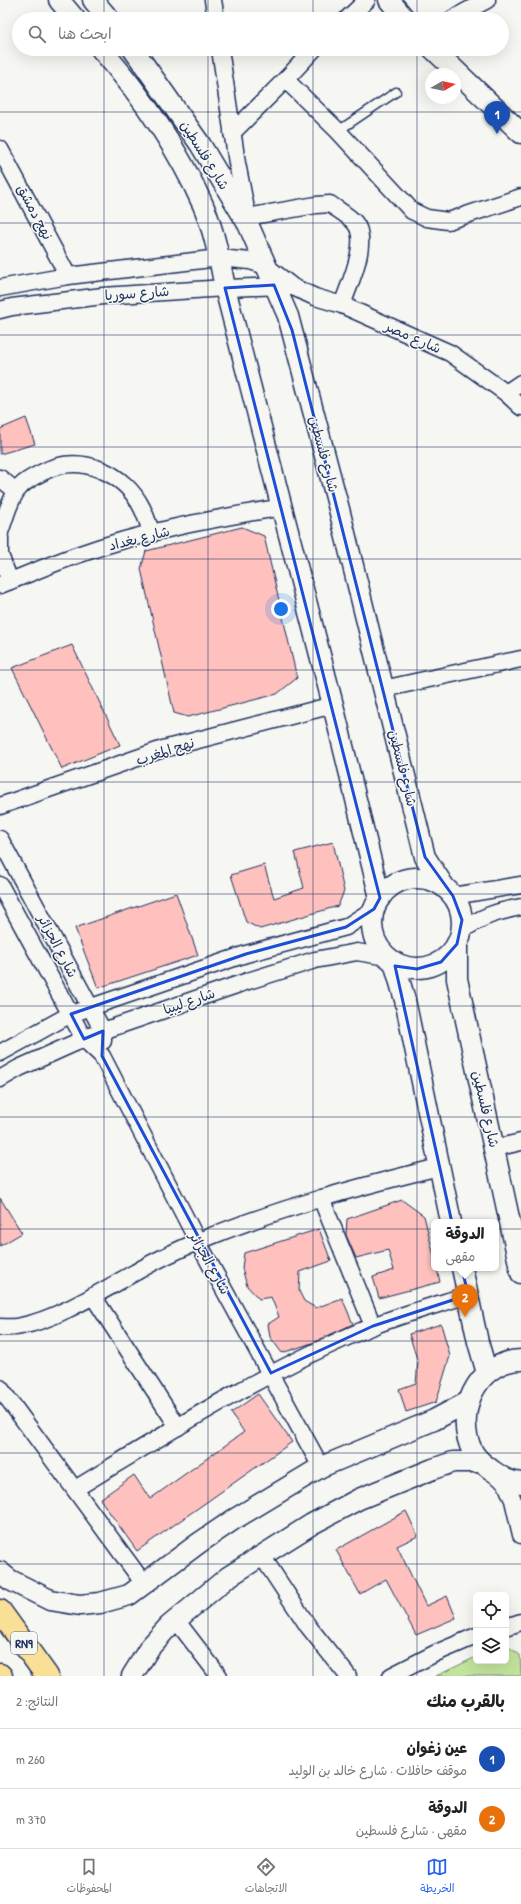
<!DOCTYPE html>
<html lang="ar">
<meta charset="utf-8">
<style>
body{margin:0;font-family:"Patrick Hand","Playpen Sans Arabic",sans-serif;background:#f6f6f6;color:#222;direction:rtl}
.controls{position:absolute;right:12px;bottom:12px;display:grid;overflow:hidden;border-radius:6px;box-shadow:0 4px 16px #0002}
.controls button{width:36px;height:36px;display:grid;place-items:center;padding:0;border:0;border-bottom:1px solid #e0e0e0;background:#fff;color:#222;font:20px sans-serif}
.compass{position:absolute;left:425px;top:68px;width:36px;height:36px;border-radius:50%;background:#fff;box-shadow:0 4px 16px #0002;rotate:81deg}
.you{position:absolute;left:281px;top:609px;width:14px;height:14px;margin:-10px;border:3px solid #fff;border-radius:50%;background:#1a73e8;box-shadow:0 0 0 6px #1a73e833}
.badge{display:grid;place-items:center;width:26px;height:26px;border-radius:50%;background:#2563eb;color:#fff;font-size:13px;font-weight:700}
.pin{position:absolute;translate:-50% -33px;filter:drop-shadow(0 1px 2px #0008)}
.pin::after{content:'';position:absolute;top:21px;width:14px;height:12px;background:inherit;clip-path:polygon(0 0,100% 0,50% 100%)}
.popup{position:absolute;left:431px;top:1219px;width:68px;height:52px;box-sizing:border-box;display:grid;place-content:center;border-radius:6px;background:#fff;filter:drop-shadow(0 1px 3px #0005);font-size:13px;white-space:nowrap;color:#767676}
.popup b{font-size:15px;color:#222}
.popup::after{content:'';position:absolute;left:50%;top:100%;margin-left:-8px;border:8px solid transparent;border-top-color:#fff}
.list{margin:0;padding:0;list-style:none}
h2{display:flex;justify-content:space-between;align-items:center;height:52px;margin:0;padding:0 16px;font-size:17px}
h2 small{font-size:13px;font-weight:400;color:#767676}
.list li{display:grid;grid-template-columns:26px 1fr auto;gap:12px;align-items:center;box-sizing:border-box;height:60px;padding:0 16px;border-top:1px solid #e0e0e0}
.list b{display:block;font-size:15px;white-space:nowrap}
.list p{margin:0;font-size:13px;white-space:nowrap;color:#767676}
.list em{font-size:13px;font-style:normal;color:#767676}
.icon{flex:none;width:22px;height:22px;fill:none;stroke:currentColor;stroke-width:2;stroke-linecap:round;stroke-linejoin:round}
.map{position:relative;flex:none;width:521px;height:1676px;overflow:hidden;direction:ltr}
.search{position:absolute;background:#fff;box-shadow:0 4px 16px #0002;left:12px;right:12px;top:12px;height:44px;display:flex;align-items:center;gap:10px;box-sizing:border-box;padding:0 14px;border-radius:22px;color:#767676;font-size:15px}
.sheet{height:172px;background:#fff}
nav{display:flex;justify-content:space-around;align-items:center;box-sizing:border-box;height:56px;border-top:1px solid #e0e0e0;background:#fff;font-size:11px;color:#767676}
nav a{display:grid;justify-items:center;gap:2px}
nav .on{color:#2563eb}
.map>svg:first-child{display:block}
.green{fill:#c2e39c;stroke:#6e897d}
.building{fill:#fec1bd;stroke:#1b2f5e}
.lines{fill:none;stroke-linecap:round;stroke-linejoin:round}
.service-casing{stroke:#1b2f5e;stroke-width:11}
.minor-casing{stroke:#1b2f5e;stroke-width:19}
.tertiary-casing{stroke:#1b2f5e;stroke-width:23}
.trunk-casing{stroke:#1b2f5e;stroke-width:25}
.service{stroke:#f6f6f2;stroke-width:8}
.minor{stroke:#f6f6f2;stroke-width:16}
.tertiary{stroke:#f6f6f2;stroke-width:20}
.trunk{stroke:#fadf96;stroke-width:22}
.marked{fill:none;stroke:#1d4ed8;stroke-width:3;stroke-linejoin:round}
.grid{fill:none;stroke:#1b2f5e;stroke-width:1;stroke-opacity:0.55}
.labels{text-anchor:middle;stroke-width:3;stroke-linejoin:round;paint-order:stroke}
.shield{fill:#f6f6f2;stroke:#5d6b8a;stroke-width:1}
.shield-label{font-size:13px;font-weight:bold;fill:#1b2f5e}
.street-label{font-size:14px;fill:#1b2f5e;stroke:#f6f6f2}
</style>
<div class="map">
<svg width="521" height="1676" viewBox="0 0 521 1676">
<rect width="100%" height="100%" fill="#f6f6f2"/>
<filter id="ink" filterUnits="userSpaceOnUse"><feTurbulence type="fractalNoise" baseFrequency=".025" numOctaves="2"/><feDisplacementMap in="SourceGraphic" scale="8" xChannelSelector="R" yChannelSelector="G"/><feConvolveMatrix kernelMatrix="1 2 1 2 8 2 1 2 1" color-interpolation-filters="sRGB"/></filter>
<g filter="url(#ink)">
<path class="green" d="M506 1645 520 1655 521 1676H436L476 1657V1661H506Z"/>
<g class="building">
<path d="M26 418 35 444 0 454V429Z"/>
<path d="M242 527 264 536 297 678 277 694 188 717 174 713 141 569 146 551Z"/>
<path d="M72 645 120 745 62 769 12 668Z"/>
<path d="M333 842 344 891 338 906 260 929 246 922 231 875 264 865 274 898 304 888 295 852Z"/>
<path d="M176 893 198 955 98 988 75 928Z"/>
<path d="M0 1198 22 1233 0 1246Z"/>
<path d="M402 1200 424 1216 434 1256V1268H437L440 1282 379 1298 373 1277 394 1270 388 1250 356 1258 346 1235 347 1219Z"/>
<path d="M319 1229 331 1261 300 1272 299 1291 304 1301 316 1308 342 1298 353 1324 315 1342 282 1353 270 1337 268 1324 279 1317 271 1297 259 1299 247 1286 242 1268 244 1253Z"/>
<path d="M441 1324 450 1356 436 1402 406 1412 399 1389 416 1383 418 1362 409 1334Z"/>
<path d="M258 1394 292 1442 137 1551 100 1499 134 1475 150 1499 244 1432 231 1413Z"/>
<path d="M406 1511 418 1536 397 1546 426 1606 447 1596 456 1618 416 1635 386 1579 360 1594 336 1550Z"/>
</g>
<g class="lines">
<defs>
<path id="service" d="M338 131 396 92"/>
<g id="minor">
<path d="M213 0 216 19"/>
<path d="M347 19 367 0"/>
<path d="M452 19 487 0"/>
<path d="M220 49 237 163 248 219"/>
<path d="M314 49 287 78 290 84 338 131 412 211 427 218 448 221 521 197"/>
<path d="M232 133 287 78"/>
<path d="M0 149 68 276"/>
<path d="M247 217 316 205 330 204C338 210 349 216 355 223 370 241 349 285 342 305"/>
<path d="M0 288 68 276 219 258 250 261 266 266 293 287 315 297 342 305 450 353 506 393 521 407"/>
<path d="M0 310 12 307 103 296 225 288 285 286"/>
<path d="M506 393 521 383"/>
<path d="M0 478 16 491"/>
<path d="M0 532C5 519 8 504 16 492 22 482 35 476 45 471 81 453 125 473 142 508 146 516 149 526 152 534"/>
<path d="M0 537V555L10 581"/>
<path d="M0 585C27 575 53 563 80 554 144 531 214 519 282 507"/>
<path d="M383 689 521 659"/>
<path d="M0 806 163 749 333 705"/>
<path d="M0 839 103 1031V1041"/>
<path d="M0 885 84 1039 102 1056 198 1242 321 1467"/>
<path d="M453 896 521 885"/>
<path d="M461 931C483 916 495 912 521 907"/>
<path d="M0 1053 71 1014 246 954 346 927 374 909"/>
<path d="M0 1079 19 1068 97 1033 248 981 315 960 357 952 387 957"/>
<path d="M495 1148 521 1142"/>
<path d="M321 1198 373 1326"/>
<path d="M93 1296 178 1427"/>
<path d="M0 1327C7 1327 15 1328 21 1326 58 1319 103 1290 136 1272 156 1260 178 1250 199 1241 276 1209 357 1187 439 1167"/>
<path d="M0 1388 145 1585"/>
<path d="M504 1479 513 1500 521 1535"/>
<path d="M75 1489C172 1430 268 1369 373 1326 403 1314 436 1305 468 1295"/>
<path d="M262 1556 308 1626 348 1676"/>
<path d="M176 1620 219 1676"/>
<path d="M506 1627 521 1622"/>
<path d="M391 1676 436 1653 476 1636"/>
</g>
<g id="tertiary">
<path d="M59 0 75 19"/>
<path d="M93 0 109 19"/>
<path d="M389 0 405 19"/>
<path d="M101 49C141 95 178 149 203 205 214 230 220 261 225 288L333 705 380 898"/>
<path d="M133 49 200 144 248 224 288 316 339 509 425 857 445 888"/>
<path d="M433 49 521 133"/>
<circle cx="417" cy="923" r="45"/>
<path d="M457 944V979L521 1273"/>
<path d="M394 962 405 1000 451 1222"/>
<path d="M462 1268 478 1342 487 1373"/>
<path d="M521 1360C476 1361 453 1415 473 1452 477 1460 486 1466 493 1471 503 1478 509 1482 521 1483"/>
<path d="M0 1572 10 1580 50 1600 80 1605 100 1603 129 1595 199 1543 233 1520 321 1467 434 1420 468 1402"/>
<path d="M132 1676 150 1647 169 1626 228 1577 312 1524 359 1499 433 1469 453 1462H481"/>
</g>
<g id="trunk">
<path d="M0 1611 47 1676"/>
<path d="M0 1675 1 1676"/>
</g>
</defs>
<use href="#service" class="service-casing"/>
<use href="#minor" class="minor-casing"/>
<use href="#tertiary" class="tertiary-casing"/>
<use href="#trunk" class="trunk-casing"/>
<use href="#service" class="service"/>
<use href="#minor" class="minor"/>
<use href="#tertiary" class="tertiary"/>
<use href="#trunk" class="trunk"/>
</g>
</g>
<path class="marked" d="M274 285 292 330 425 857 453 896 462 920 457 944 441 962 417 969 395 966 468 1295 373 1326 271 1373 102 1056 103 1031 84 1039 71 1014 246 954 346 927 374 909 380 898 225 288Z"/>
<path class="grid" d="M104 0V19M208 0V19M313 0V19M417 0V19M104 49V1676M208 49V1676M313 49V1676M417 49V1676M0 112H521M0 223H521M0 335H521M0 447H521M0 559H521M0 670H521M0 782H521M0 894H521M0 1006H521M0 1117H521M0 1229H521M0 1341H521M0 1453H521M0 1564H521"/>
<g class="labels">
<rect class="shield" x="11" y="1632" width="26" height="22" rx="3"/>
<g class="shield-label">
<text x="24" y="1648">RN9</text>
</g>
<g class="street-label">
<text transform="translate(205 155) rotate(58)" y="5">شارع فلسطين</text>
<text transform="translate(35 212) rotate(62)" y="5">نهج دمشق</text>
<text transform="translate(137 293) rotate(-4)" y="5">شارع سوريا</text>
<text transform="translate(413 337) rotate(24)" y="5">شارع مصر</text>
<text transform="translate(324 454) rotate(75)" y="5">شارع فلسطين</text>
<text transform="translate(139 538) rotate(-14)" y="5">شارع بغداد</text>
<text transform="translate(165 751) rotate(-18)" y="5">نهج المغرب</text>
<text transform="translate(403 768) rotate(76)" y="5">شارع فلسطين</text>
<text transform="translate(58 946) rotate(62)" y="5">شارع الجزائر</text>
<text transform="translate(189 1001) rotate(-19)" y="5">شارع ليبيا</text>
<text transform="translate(486 1109) rotate(77)" y="5">شارع فلسطين</text>
<text transform="translate(210 1263) rotate(61)" y="5">شارع الجزائر</text>
</g>
</g>
</svg>
<div class="controls">
<button><svg class="icon" aria-label="locate" viewBox="0 0 24 24"><circle cx="12" cy="12" r="6"/><path d="M12 2v4M12 18v4M2 12h4M18 12h4"/></svg></button>
<button><svg class="icon" aria-label="layers" viewBox="0 0 24 24"><path d="M12 4l9 5-9 5-9-5zM3 14l9 5 9-5"/></svg></button>
</div>
<svg class="compass" viewBox="-18 -18 36 36"><path d="M0-13l5 13h-10z" fill="#e53935"/><path d="M0 13l5-13h-10z" fill="#767676"/></svg>
<div class="you"></div>
<div class="pin badge" style="left:497px;top:134px;background:#1a4fb4">1</div>
<div class="pin badge" style="left:465px;top:1317px;background:#e8710a">2</div>
<div class="popup"><b>الدوقة</b>مقهى</div>
<div class="search"><svg class="icon" aria-label="search" viewBox="0 0 24 24"><circle cx="10" cy="10" r="6"/><path d="M15 15l6 6"/></svg>ابحث هنا</div>
</div>
<section class="sheet">
<h2>بالقرب منك<small>النتائج: 2</small></h2>
<ul class="list">
<li><span class="badge" style="background:#1a4fb4">1</span><div><b>عين زغوان</b><p>موقف حافلات · شارع خالد بن الوليد</p></div><em>260 m</em></li>
<li><span class="badge" style="background:#e8710a">2</span><div><b>الدوقة</b><p>مقهى · شارع فلسطين</p></div><em>370 m</em></li>
</ul>
</section>
<nav>
<a class="on"><svg class="icon" aria-label="map" viewBox="0 0 24 24"><path d="M3 6l6-2 6 2 6-2v14l-6 2-6-2-6 2zM9 4v14M15 6v14"/></svg>الخريطة</a>
<a><svg class="icon" aria-label="directions" viewBox="0 0 24 24"><path d="M12 3l9 9-9 9-9-9zM9 14v-3h6M13 9l2 2-2 2"/></svg>الاتجاهات</a>
<a><svg class="icon" aria-label="saved" viewBox="0 0 24 24"><path d="M7 4h10v16l-5-4-5 4z"/></svg>المحفوظات</a>
</nav>
